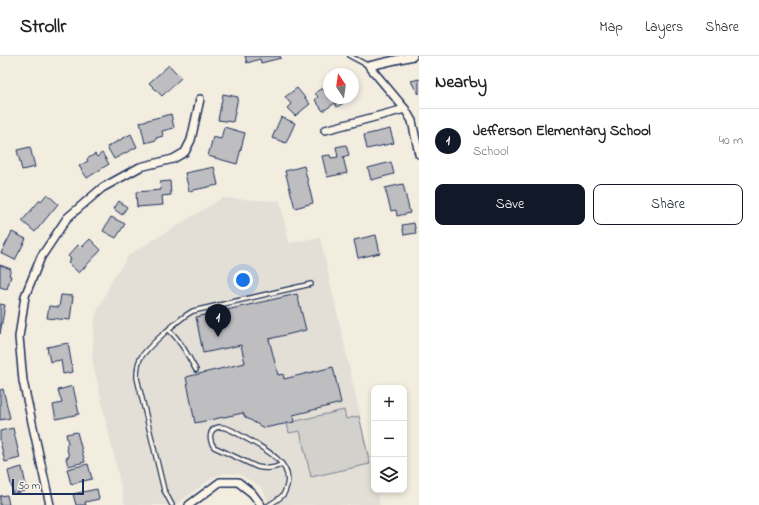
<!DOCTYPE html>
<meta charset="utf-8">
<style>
body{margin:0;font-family:"Indie Flower",sans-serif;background:#f6f6f6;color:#222}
.controls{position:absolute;right:12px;bottom:12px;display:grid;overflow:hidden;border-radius:8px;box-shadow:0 2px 6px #0003}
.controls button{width:36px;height:36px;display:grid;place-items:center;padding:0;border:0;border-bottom:1px solid #e0e0e0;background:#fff;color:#222;font:20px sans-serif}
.compass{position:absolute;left:323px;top:12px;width:36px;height:36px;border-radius:50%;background:#fff;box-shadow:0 2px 6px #0003;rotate:347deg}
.scale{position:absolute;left:12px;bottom:10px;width:72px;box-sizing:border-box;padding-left:4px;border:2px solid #1b2f5e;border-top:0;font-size:11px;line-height:14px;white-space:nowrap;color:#1b2f5e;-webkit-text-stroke:3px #fcf5e5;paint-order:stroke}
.you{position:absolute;left:243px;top:224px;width:14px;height:14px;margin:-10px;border:3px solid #fff;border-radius:50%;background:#1a73e8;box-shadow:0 0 0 6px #1a73e833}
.badge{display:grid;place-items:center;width:26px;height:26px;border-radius:50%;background:#111827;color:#fff;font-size:13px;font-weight:700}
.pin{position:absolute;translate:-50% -33px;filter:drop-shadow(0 1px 2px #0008)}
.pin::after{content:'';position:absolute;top:21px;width:14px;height:12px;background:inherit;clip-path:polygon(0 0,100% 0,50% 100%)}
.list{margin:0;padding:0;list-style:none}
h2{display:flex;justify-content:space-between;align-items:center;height:52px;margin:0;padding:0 16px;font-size:17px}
h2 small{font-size:13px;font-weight:400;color:#767676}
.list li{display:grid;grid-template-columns:26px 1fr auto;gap:12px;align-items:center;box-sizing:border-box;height:64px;padding:0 16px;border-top:1px solid #e0e0e0}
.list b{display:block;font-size:15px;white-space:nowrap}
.list p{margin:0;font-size:13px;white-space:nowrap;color:#767676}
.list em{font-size:13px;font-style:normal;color:#767676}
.actions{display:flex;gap:8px;padding:12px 16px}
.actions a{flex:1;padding:9px 0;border:1px solid #111827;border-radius:8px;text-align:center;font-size:14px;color:#111827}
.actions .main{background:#111827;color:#fff}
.icon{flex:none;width:22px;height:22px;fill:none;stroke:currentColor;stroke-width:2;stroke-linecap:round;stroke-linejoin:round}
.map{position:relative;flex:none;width:419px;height:449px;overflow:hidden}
header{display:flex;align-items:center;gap:24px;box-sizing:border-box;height:56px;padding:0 20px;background:#fff;border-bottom:1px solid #e0e0e0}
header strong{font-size:19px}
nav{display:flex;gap:22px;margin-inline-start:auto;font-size:14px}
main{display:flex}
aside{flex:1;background:#fff}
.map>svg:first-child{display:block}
.built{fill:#e3dfd6}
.green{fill:#d3d1cc;stroke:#778095}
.building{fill:#bebec0;stroke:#1b2f5e}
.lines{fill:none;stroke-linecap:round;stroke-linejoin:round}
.service-casing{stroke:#1b2f5e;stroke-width:6}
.minor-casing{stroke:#1b2f5e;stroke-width:10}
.service{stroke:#fcf5e5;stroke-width:3.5}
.minor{stroke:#fcf5e5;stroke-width:7}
</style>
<header>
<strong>Strollr</strong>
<nav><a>Map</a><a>Layers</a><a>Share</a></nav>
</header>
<main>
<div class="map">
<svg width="419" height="449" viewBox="0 0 419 449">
<rect width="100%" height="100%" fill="#f3ede0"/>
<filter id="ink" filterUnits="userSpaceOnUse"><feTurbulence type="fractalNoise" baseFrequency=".025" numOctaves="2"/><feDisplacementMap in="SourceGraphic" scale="8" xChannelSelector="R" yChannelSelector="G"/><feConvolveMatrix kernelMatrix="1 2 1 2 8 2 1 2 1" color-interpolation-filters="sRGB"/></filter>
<g filter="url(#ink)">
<path class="built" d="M222 142 280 145 289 187 320 181 374 421V434H377L380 449H268L266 440 260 430 238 418 226 417 215 420 175 449H125L92 303 95 260 112 224 129 199Z"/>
<path class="green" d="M344 354 346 363 359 360 370 408 311 421 300 375 289 377 287 367Z"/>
<g class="building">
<path d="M245 0H280L281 2 261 7 260 3 247 7Z"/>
<path d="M169 9 181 22 162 40 149 27Z"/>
<path d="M419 23V38L414 31 411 25Z"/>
<path d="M297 32 310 48 295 60 287 52 291 48 285 41Z"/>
<path d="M322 32 324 35 329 32V42H342L345 46 337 51 335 47 323 55 315 44 318 41 315 37Z"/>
<path d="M223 38 238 41 233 66 218 64Z"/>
<path d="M171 58 174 72 162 75 163 80 156 82V84L145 87 140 66Z"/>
<path d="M281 61 295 67 286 87 272 82Z"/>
<path d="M224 71 245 77 237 108 208 100 213 81 221 83Z"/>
<path d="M390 73 394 87 367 93 364 79Z"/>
<path d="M131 78 137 91 114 103 107 91Z"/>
<path d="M346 89 349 99 343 101 347 117 327 121 322 100 330 99 331 102 338 101 336 91Z"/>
<path d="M30 91 35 111 22 114 17 94Z"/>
<path d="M102 97 109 108 87 122 79 110 88 105 87 103 95 98 97 101Z"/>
<path d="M391 106 394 118 371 124 368 112Z"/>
<path d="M304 110 313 147 295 152 285 115Z"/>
<path d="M214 111 218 129 189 135 185 117Z"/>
<path d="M170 125 171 139 162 140 163 149 137 151 136 136 161 134 160 126Z"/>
<path d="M403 128 410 157 397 160 396 154 391 155 385 132Z"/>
<path d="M47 138 58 148 35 176 22 165 40 144 41 145Z"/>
<path d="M119 145 127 151 122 159 114 153Z"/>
<path d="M111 161 125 168 116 182 103 175Z"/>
<path d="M414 167 416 177 404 179 402 169Z"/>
<path d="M12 176 26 183 15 204 1 197Z"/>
<path d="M376 179 380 197 358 202 354 184Z"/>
<path d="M90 183 101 194 79 217 68 207 71 203 68 200 78 189 81 192Z"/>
<path d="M0 209 11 213 9 219 11 220 7 233 0 231Z"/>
<path d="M297 238 306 274 269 283 278 319 283 318 284 323 333 311 341 347 293 359 294 366 264 372 245 361 243 357 195 367 186 321 245 307 241 289 203 297 196 261Z"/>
<path d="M61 239 73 240 70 264 47 262 49 250 59 251Z"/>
<path d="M0 248 5 249 0 278Z"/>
<path d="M68 287 73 316 63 318 61 304 50 306 47 291Z"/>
<path d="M73 330 79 358 56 363 53 349 62 347 58 334Z"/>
<path d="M3 333 10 362 0 364V334Z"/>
<path d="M13 372 20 402 5 406 0 385V375Z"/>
<path d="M77 376 85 406 68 410 66 402 69 401 66 389 68 388 66 378Z"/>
<path d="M88 408 92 423 71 428 67 413Z"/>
<path d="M22 411 27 434 13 438 8 415Z"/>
<path d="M97 433 99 443 85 446 86 449H76L73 438Z"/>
<path d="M7 439 9 449H0V440Z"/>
</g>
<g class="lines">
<defs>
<g id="service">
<path d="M350 0 369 10"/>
<path d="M169 274C181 285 188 300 196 314"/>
<path d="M172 449 164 434 137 322C137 316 137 309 140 303 146 292 181 261 193 255L311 228"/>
<path d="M269 449C274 446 279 443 282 440 285 437 286 433 287 429 293 407 263 392 247 383 239 379 228 370 219 371 208 373 209 384 214 391L257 411C266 413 274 413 282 408"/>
</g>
<g id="minor">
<path d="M413 0 369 10 405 53 412 65 419 98"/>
<path d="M325 74 405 53"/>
<path d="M50 449 23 325 19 281 25 240 41 201 67 162 102 132 140 111 173 103 185 96 191 84 200 43"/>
<path d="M189 449 220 426H238L252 437 261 449"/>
</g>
</defs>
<use href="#service" class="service-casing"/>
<use href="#minor" class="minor-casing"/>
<use href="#service" class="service"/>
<use href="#minor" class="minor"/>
</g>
</g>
</svg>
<div class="controls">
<button>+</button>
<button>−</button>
<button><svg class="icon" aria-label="layers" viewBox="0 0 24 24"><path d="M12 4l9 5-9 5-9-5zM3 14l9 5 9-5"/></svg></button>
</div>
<svg class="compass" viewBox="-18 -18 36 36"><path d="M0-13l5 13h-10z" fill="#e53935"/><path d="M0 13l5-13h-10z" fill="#767676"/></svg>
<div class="scale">50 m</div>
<div class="you"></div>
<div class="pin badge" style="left:218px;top:281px">1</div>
</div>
<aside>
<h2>Nearby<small></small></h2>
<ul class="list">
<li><span class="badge">1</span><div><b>Jefferson Elementary School</b><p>School</p></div><em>40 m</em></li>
</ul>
<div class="actions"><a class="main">Save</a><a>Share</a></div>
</aside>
</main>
